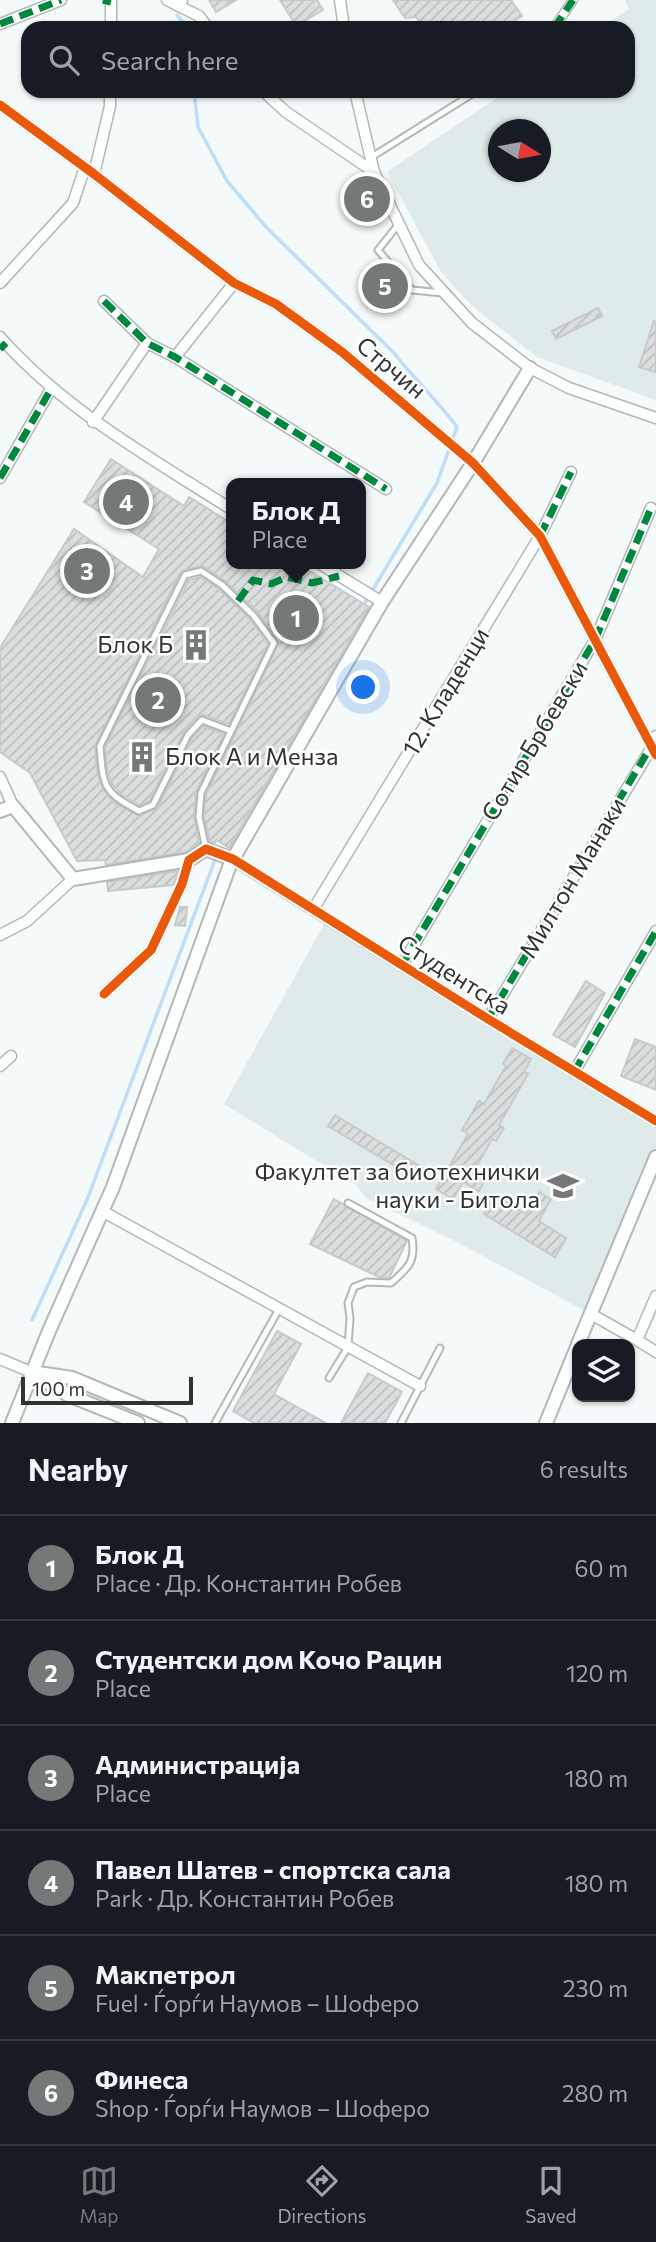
<!DOCTYPE html>
<meta charset="utf-8">
<style>
body{margin:0;font-family:Commissioner,sans-serif;background:#20242c;color:#f1f3f6}
.controls{position:absolute;right:21px;bottom:21px;display:grid;overflow:hidden;border-radius:14px;box-shadow:0 2px 5px #0004}
.controls button{width:63px;height:63px;display:grid;place-items:center;padding:0;border:0;border-bottom:2px solid #363941;background:#171b24;color:#f1f3f6;font:35px sans-serif}
.compass{position:absolute;left:488px;top:119px;width:63px;height:63px;border-radius:50%;background:#171b24;box-shadow:0 2px 5px #0004;rotate:101deg}
.scale{position:absolute;left:21px;bottom:18px;width:172px;box-sizing:border-box;padding-left:7px;border:4px solid #303333;border-top:0;font-size:19px;line-height:24px;white-space:nowrap;color:#303333;-webkit-text-stroke:5px #fff;paint-order:stroke}
.you{position:absolute;left:364px;top:688px;width:24px;height:24px;margin:-18px;border:5px solid #fff;border-radius:50%;background:#1a73e8;box-shadow:0 0 0 10px #1a73e833}
.badge{display:grid;place-items:center;width:46px;height:46px;border-radius:50%;background:#757878;color:#fff;font-size:23px;font-weight:700}
.pin{position:absolute;translate:-50% -50%;border:4px solid #fff;box-shadow:0 2px 7px #0006}
.popup{position:absolute;left:226px;top:478px;width:140px;height:91px;box-sizing:border-box;display:grid;place-content:center;border-radius:14px;background:#171b24;filter:drop-shadow(0 2px 5px #0005);font-size:23px;white-space:nowrap;color:#9ea1a6}
.popup b{font-size:26px;color:#f1f3f6}
.popup::after{content:'';position:absolute;left:50%;top:100%;margin-left:-14px;border:14px solid transparent;border-top-color:#171b24}
.list{margin:0;padding:0;list-style:none}
h2{display:flex;justify-content:space-between;align-items:center;height:91px;margin:0;padding:0 28px;font-size:30px}
h2 small{font-size:23px;font-weight:400;color:#9ea1a6}
.list li{display:grid;grid-template-columns:46px 1fr auto;gap:21px;align-items:center;box-sizing:border-box;height:105px;padding:0 28px;border-top:2px solid #363941}
.list b{display:block;font-size:26px;white-space:nowrap}
.list p{margin:0;font-size:23px;white-space:nowrap;color:#9ea1a6}
.list em{font-size:23px;font-style:normal;color:#9ea1a6}
.icon{flex:none;width:38px;height:38px;fill:none;stroke:currentColor;stroke-width:2;stroke-linecap:round;stroke-linejoin:round}
.map{position:relative;flex:none;width:656px;height:1423px;overflow:hidden}
.search{position:absolute;background:#171b24;box-shadow:0 2px 5px #0004;left:21px;right:21px;top:21px;height:77px;display:flex;align-items:center;gap:18px;box-sizing:border-box;padding:0 24px;border-radius:21px;color:#9ea1a6;font-size:26px}
.sheet{height:721px;background:#171b24}
nav{display:flex;justify-content:space-around;align-items:center;box-sizing:border-box;height:98px;border-top:2px solid #363941;background:#171b24;font-size:19px;color:#9ea1a6}
nav a{display:grid;justify-items:center;gap:4px}
nav .on{color:#757878}
.map>svg:first-child{display:block}
.built{fill:#dfeaea;fill-rule:evenodd}
.lines{fill:none;stroke-linecap:round;stroke-linejoin:round}
.stream{stroke:#bfddf7;stroke-width:3.5}
.building{fill:url(#building-hatch);stroke:#c7cacb;stroke-width:2}
.service-casing{stroke:#b4b7b7;stroke-width:9}
.pedestrian-casing{stroke:#b4b7b7;stroke-width:11}
.minor-casing{stroke:#b4b7b7;stroke-width:13}
.tertiary-casing{stroke:#b4b7b7;stroke-width:16}
.service{stroke:#fdfefe;stroke-width:5}
.pedestrian{stroke:#fdfefe;stroke-width:8}
.minor{stroke:#fdfefe;stroke-width:10}
.tertiary{stroke:#fdfefe;stroke-width:12}
.quiet{stroke:#00873e;stroke-width:7;stroke-dasharray:14 7;stroke-linecap:butt}
.cycleway-casing{stroke:#fff;stroke-width:13}
.cycleway{stroke:#e8590c;stroke-width:9}
.labels{text-anchor:middle;stroke-width:5;stroke-linejoin:round;paint-order:stroke}
.street-label{font-size:24px;fill:#303333;stroke:#fff}
.poi-label{font-size:24px;fill:#303333;stroke:#fff;text-anchor:end}
</style>
<div class="map">
<svg width="656" height="1423" viewBox="0 0 656 1423">
<defs>
<pattern id="building-hatch" width="6" height="6" patternUnits="userSpaceOnUse" patternTransform="scale(1.75)"><rect width="6" height="6" fill="#dbdede"/><path d="M-1 1l2-2M0 6l6-6M5 7l2-2" fill="none" stroke="#bcbfbf"/></pattern>
</defs>
<rect width="100%" height="100%" fill="#f4f9f9"/>
<g class="built">
<path d="M625 0H656V400L537 357 472 306 441 272 387 172 507 91H628V28H601L629 9ZM498 130H540V172H498Z"/>
<path d="M327 919 656 1121V1157L591 1314 455 1241 366 1198 356 1185 224 1104Z"/>
</g>
<g class="lines">
<g class="stream">
<path d="M177 15 188 28"/>
<path d="M194 91 198 127 227 181 267 228 394 353C414 379 438 401 457 427L437 483 363 606"/>
<path d="M32 1320 87 1200 216 857"/>
</g>
</g>
<g class="building">
<path d="M209 0H236L216 12Z"/>
<path d="M280 0H317L323 10 296 26Z"/>
<path d="M393 0H511L522 16 503 28H459L434 22 424 28 416 17 405 18Z"/>
<path d="M385 266 404 288 382 308 362 287Z"/>
<path d="M598 308 602 316 556 339 552 331Z"/>
<path d="M654 321 656 322V372L639 367Z"/>
<path d="M111 459 184 506 189 497 231 523V564H298L369 607 229 848 217 840 214 843 210 841 204 817 206 794 279 643 257 611 225 581 203 566 184 570 180 573 95 746 97 771 103 789 115 803 139 816 158 807 192 738 203 726 224 734 196 792 194 818 199 843 186 852 106 865 105 860 77 861 30 773 0 752V648L74 529 143 577 159 549 84 502Z"/>
<path d="M200 577 219 589 249 618 268 644 229 724 204 715 198 716 184 732 149 801 139 805 121 794 112 784 107 770 105 747 189 580Z"/>
<path d="M178 871 174 885 108 891 107 882Z"/>
<path d="M180 907H187L185 926 175 925Z"/>
<path d="M586 981 605 993 575 1047 553 1035Z"/>
<path d="M635 1039 656 1047V1090L621 1076Z"/>
<path d="M512 1048 531 1059 524 1072 528 1074 499 1125 504 1128 496 1141 492 1139 472 1174 484 1181 479 1191 463 1182 453 1199 436 1189 468 1134 462 1130 479 1101 484 1104 506 1066 503 1064Z"/>
<path d="M335 1115 423 1168 417 1179 328 1126Z"/>
<path d="M539 1192 551 1199 539 1221 566 1238 555 1257 484 1214 495 1195 526 1214Z"/>
<path d="M334 1199 407 1241 389 1278 379 1277 310 1244Z"/>
<path d="M277 1331 301 1344 274 1394 326 1423H254L233 1411Z"/>
<path d="M368 1373 402 1392 385 1423H341Z"/>
</g>
<g class="lines">
<defs>
<g id="service">
<path d="M370 158 477 91"/>
<path d="M398 225 378 250 412 290 443 293"/>
<path d="M206 849 199 817 201 793 274 643 253 615 222 585 201 571 185 575 100 746C103 786 103 792 139 811L153 805 188 735 202 720 231 731"/>
<path d="M329 1378 348 1347 350 1318 348 1303 354 1287 367 1282 391 1283C408 1268 416 1262 412 1238L348 1203"/>
<path d="M215 1423 279 1309"/>
<path d="M401 1423 440 1348"/>
</g>
<path id="pedestrian" d="M554 28 573 0"/>
<g id="minor">
<path d="M167 0 179 6"/>
<path d="M182 0 179 6 199 16 208 28"/>
<path d="M340 0 344 28"/>
<path d="M0 24 61 0"/>
<path d="M111 28V0"/>
<path d="M263 91 286 112 374 172"/>
<path d="M355 91 374 172 419 265 472 323 530 368 569 388 656 418"/>
<path d="M0 105 94 174 234 283 276 304 342 352 473 463 540 536 656 755"/>
<path d="M94 174 110 106V91"/>
<path d="M0 283 73 203 85 167"/>
<path d="M104 301 147 343 175 357 386 489"/>
<path d="M0 337C65 410 149 457 231 509"/>
<path d="M175 357 234 283"/>
<path d="M93 422 147 343"/>
<path d="M0 478 51 389"/>
<path d="M320 564 382 602"/>
<path d="M0 777 13 806"/>
<path d="M232 859 488 1019 656 1121"/>
<path d="M314 908 540 536 571 472"/>
<path d="M0 935 27 921 73 879"/>
<path d="M402 965 595 640 651 508"/>
<path d="M104 994 151 950 182 884 189 860"/>
<path d="M488 1019 652 747 656 736"/>
<path d="M0 1066 11 1056"/>
<path d="M574 1072 656 931"/>
<path d="M102 1211 420 1386"/>
<path d="M656 1296 637 1340 656 1352"/>
<path d="M591 1314 637 1340"/>
<path d="M0 1359 31 1372"/>
</g>
<g id="tertiary">
<path d="M0 811 13 806 73 879 189 860 206 849 232 859 113 1187 49 1331 12 1423"/>
<path d="M233 859 382 602 473 463 530 368"/>
<path d="M578 1344 656 1157"/>
<path d="M31 1372 72 1378 180 1423"/>
<path d="M38 1376 68 1395 138 1423"/>
<path d="M546 1423 577 1347"/>
</g>
</defs>
<use href="#service" class="service-casing"/>
<use href="#pedestrian" class="pedestrian-casing"/>
<use href="#minor" class="minor-casing"/>
<use href="#tertiary" class="tertiary-casing"/>
<use href="#service" class="service"/>
<use href="#pedestrian" class="pedestrian"/>
<use href="#minor" class="minor"/>
<use href="#tertiary" class="tertiary"/>
<g class="quiet">
<path d="M103 0 111 2"/>
<path d="M0 24 61 0"/>
<path d="M554 28 573 0"/>
<path d="M104 301 147 343 175 357 386 489"/>
<path d="M0 349 6 343"/>
<path d="M0 478 51 389"/>
<path d="M540 536 571 472"/>
<path d="M238 601 253 580 271 584 287 577 312 583 339 576"/>
<path d="M402 965 595 640 651 508"/>
<path d="M488 1019 653 743"/>
<path d="M574 1072 656 931"/>
</g>
<defs>
<g id="cycleway">
<path d="M0 105 94 174 234 283 276 304 342 352 473 463 540 536 656 755"/>
<path d="M104 994 151 950 182 884 189 860 206 849 233 859 488 1019 656 1121"/>
</g>
</defs>
<use href="#cycleway" class="cycleway-casing"/>
<use href="#cycleway" class="cycleway"/>
</g>
<defs>
<symbol id="building-bare" viewBox="-9 -9 18 18"><path d="M-4-6H4V6H1V3H-1V6H-4ZM-2.5-4.3h1.7v1.8h-1.7ZM.8-4.3h1.7v1.8H.8ZM-2.5-1h1.7V.8h-1.7ZM.8-1h1.7V.8H.8Z" fill="#757878" stroke="#fff" stroke-width="2.5" paint-order="stroke"/></symbol>
<symbol id="university-bare" viewBox="-9 -9 18 18"><path d="M0-5L7-2L0 1L-7-2ZM-4 1L0 2.5L4 1V4Q0 6-4 4Z" fill="#757878" stroke="#fff" stroke-width="2.5" paint-order="stroke"/></symbol>
</defs>
<g fill-rule="evenodd">
<use href="#building-bare" x="174" y="623" width="44" height="44"/>
<use href="#building-bare" x="120" y="735" width="44" height="44"/>
<use href="#university-bare" x="541" y="1164" width="44" height="44"/>
</g>
<g class="labels">
<g class="street-label">
<text transform="translate(391 368) rotate(40)" y="8">Стрчин</text>
<text transform="translate(446 692) rotate(-59)" y="8">12. Кладенци</text>
<text transform="translate(535 741) rotate(-59)" y="8">Сотир Брбевски</text>
<text transform="translate(573 878) rotate(-59)" y="8">Милтон Манаки</text>
<text transform="translate(454 975) rotate(32)" y="8">Студентска</text>
</g>
<g class="poi-label">
<text x="173" y="653">Блок Б</text>
<text x="165" y="765" text-anchor="start">Блок А и Менза</text>
<text x="540" y="1180">Факултет за биотехнички<tspan x="540" dy="28">науки - Битола</tspan></text>
</g>
</g>
</svg>
<div class="controls">
<button><svg class="icon" aria-label="layers" viewBox="0 0 24 24"><path d="M12 4l9 5-9 5-9-5zM3 14l9 5 9-5"/></svg></button>
</div>
<svg class="compass" viewBox="-18 -18 36 36"><path d="M0-13l5 13h-10z" fill="#e53935"/><path d="M0 13l5-13h-10z" fill="#9ea1a6"/></svg>
<div class="scale">100 m</div>
<div class="you"></div>
<div class="pin badge" style="left:296px;top:618px">1</div>
<div class="popup"><b>Блок Д</b>Place</div>
<div class="pin badge" style="left:158px;top:700px">2</div>
<div class="pin badge" style="left:87px;top:571px">3</div>
<div class="pin badge" style="left:126px;top:502px">4</div>
<div class="pin badge" style="left:385px;top:286px">5</div>
<div class="pin badge" style="left:367px;top:199px">6</div>
<div class="search"><svg class="icon" aria-label="search" viewBox="0 0 24 24"><circle cx="10" cy="10" r="6"/><path d="M15 15l6 6"/></svg>Search here</div>
</div>
<section class="sheet">
<h2>Nearby<small>6 results</small></h2>
<ul class="list">
<li><span class="badge">1</span><div><b>Блок Д</b><p>Place · Др. Константин Робев</p></div><em>60 m</em></li>
<li><span class="badge">2</span><div><b>Студентски дом Кочо Рацин</b><p>Place</p></div><em>120 m</em></li>
<li><span class="badge">3</span><div><b>Администрација</b><p>Place</p></div><em>180 m</em></li>
<li><span class="badge">4</span><div><b>Павел Шатев - спортска сала</b><p>Park · Др. Константин Робев</p></div><em>180 m</em></li>
<li><span class="badge">5</span><div><b>Макпетрол</b><p>Fuel · Ѓорѓи Наумов – Шоферо</p></div><em>230 m</em></li>
<li><span class="badge">6</span><div><b>Финеса</b><p>Shop · Ѓорѓи Наумов – Шоферо</p></div><em>280 m</em></li>
</ul>
</section>
<nav>
<a class="on"><svg class="icon" aria-label="map" viewBox="0 0 24 24"><path d="M3 6l6-2 6 2 6-2v14l-6 2-6-2-6 2zM9 4v14M15 6v14"/></svg>Map</a>
<a><svg class="icon" aria-label="directions" viewBox="0 0 24 24"><path d="M12 3l9 9-9 9-9-9zM9 14v-3h6M13 9l2 2-2 2"/></svg>Directions</a>
<a><svg class="icon" aria-label="saved" viewBox="0 0 24 24"><path d="M7 4h10v16l-5-4-5 4z"/></svg>Saved</a>
</nav>
